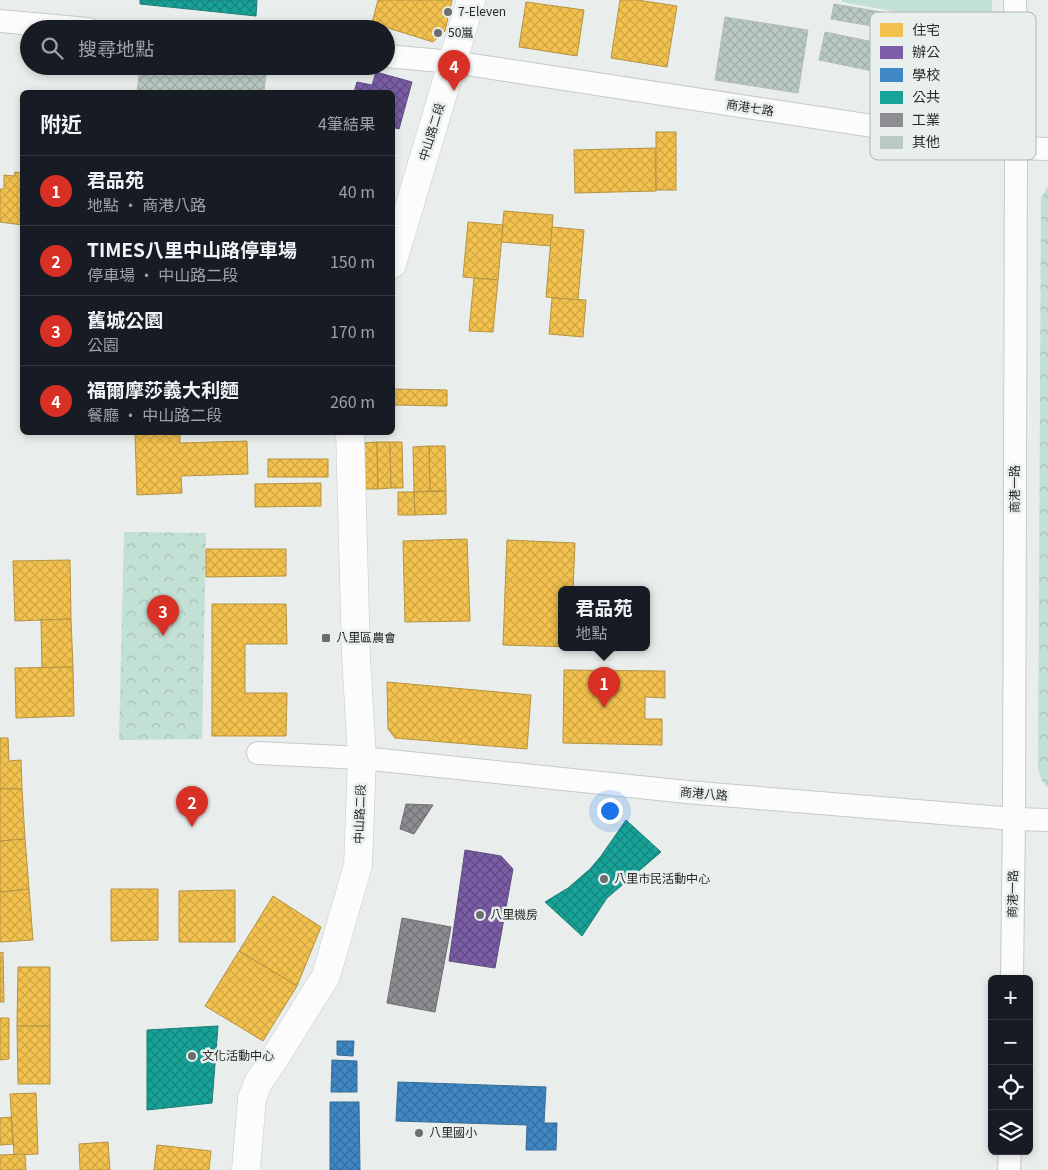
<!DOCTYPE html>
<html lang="zh-TW">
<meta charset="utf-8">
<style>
body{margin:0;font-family:Georgia,"Noto Sans TC",serif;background:#20242c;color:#f1f3f6}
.controls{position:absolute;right:15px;bottom:15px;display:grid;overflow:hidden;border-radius:8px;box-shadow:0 2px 8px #0003}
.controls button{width:45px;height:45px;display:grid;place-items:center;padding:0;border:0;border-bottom:1px solid #363941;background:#171b24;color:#f1f3f6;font:25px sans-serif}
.you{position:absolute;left:609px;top:810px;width:18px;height:18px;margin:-12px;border:4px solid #fff;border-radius:50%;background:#1a73e8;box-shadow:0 0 0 8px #1a73e833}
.badge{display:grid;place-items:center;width:32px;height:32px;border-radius:50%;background:#d93025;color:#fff;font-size:16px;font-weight:700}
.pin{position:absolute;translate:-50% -41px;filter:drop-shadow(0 1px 2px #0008)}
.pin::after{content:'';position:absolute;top:26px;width:18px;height:15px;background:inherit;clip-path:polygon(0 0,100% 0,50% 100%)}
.popup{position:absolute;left:558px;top:586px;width:92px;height:65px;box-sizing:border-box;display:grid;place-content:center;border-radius:8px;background:#171b24;filter:drop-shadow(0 1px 4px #0005);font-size:16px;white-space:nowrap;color:#9ea1a6}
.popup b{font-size:19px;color:#f1f3f6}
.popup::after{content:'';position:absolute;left:50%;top:100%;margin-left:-10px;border:10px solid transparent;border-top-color:#171b24}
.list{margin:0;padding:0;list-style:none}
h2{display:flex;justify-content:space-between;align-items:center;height:65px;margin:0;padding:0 20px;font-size:21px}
h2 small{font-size:16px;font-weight:400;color:#9ea1a6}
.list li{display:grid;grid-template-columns:32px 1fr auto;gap:15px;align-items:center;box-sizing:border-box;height:70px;padding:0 20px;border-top:1px solid #363941}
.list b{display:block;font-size:19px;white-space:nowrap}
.list p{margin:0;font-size:16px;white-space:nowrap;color:#9ea1a6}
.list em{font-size:16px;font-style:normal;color:#9ea1a6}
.icon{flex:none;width:28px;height:28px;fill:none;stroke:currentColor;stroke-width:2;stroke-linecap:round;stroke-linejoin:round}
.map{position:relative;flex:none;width:1048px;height:1170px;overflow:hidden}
.search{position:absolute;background:#171b24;box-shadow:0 2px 8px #0003;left:20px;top:20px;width:375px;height:55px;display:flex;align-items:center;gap:12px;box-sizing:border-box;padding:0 18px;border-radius:28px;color:#9ea1a6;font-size:19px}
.panel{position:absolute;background:#171b24;box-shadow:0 2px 8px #0003;left:20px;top:90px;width:375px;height:345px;border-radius:8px}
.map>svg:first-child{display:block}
.green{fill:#c2e0d3}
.forest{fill:url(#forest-crowns)}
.homes{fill:url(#homes-cross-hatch);stroke:#b59343}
.offices{fill:url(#offices-cross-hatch);stroke:#624e81}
.schools{fill:url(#schools-cross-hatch);stroke:#386c96}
.public{fill:url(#public-cross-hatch);stroke:#1c7e76}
.industry{fill:url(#industry-cross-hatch);stroke:#6e6f72}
.building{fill:url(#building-cross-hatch);stroke:#b7bab9}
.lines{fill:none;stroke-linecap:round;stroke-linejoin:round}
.minor-casing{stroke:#c6cac8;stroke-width:24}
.secondary-casing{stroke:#c6cac8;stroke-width:29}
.minor{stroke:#fcfcfc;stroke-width:22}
.secondary{stroke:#fcfcfc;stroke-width:28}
.poi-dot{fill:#6b6e6d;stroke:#e8efec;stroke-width:2}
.labels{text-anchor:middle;stroke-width:5;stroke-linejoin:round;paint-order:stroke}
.poi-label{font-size:12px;fill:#272928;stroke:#e8efec;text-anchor:start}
.street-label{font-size:12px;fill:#272928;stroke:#e8efec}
.key{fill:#e8efec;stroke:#aeb4b1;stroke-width:1}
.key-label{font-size:14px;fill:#272928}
</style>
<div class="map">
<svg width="1048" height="1170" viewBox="0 0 1048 1170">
<defs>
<pattern id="forest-crowns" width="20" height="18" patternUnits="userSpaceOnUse" patternTransform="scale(1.25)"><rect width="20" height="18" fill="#c2e0d3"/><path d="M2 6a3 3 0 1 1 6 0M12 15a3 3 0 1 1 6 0" fill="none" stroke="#a7c0b5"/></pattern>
<pattern id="homes-cross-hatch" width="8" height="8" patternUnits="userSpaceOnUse" patternTransform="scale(1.25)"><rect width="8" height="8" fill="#f2c14e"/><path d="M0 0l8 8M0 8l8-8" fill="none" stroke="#d0a644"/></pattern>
<pattern id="offices-cross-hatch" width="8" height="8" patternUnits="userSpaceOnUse" patternTransform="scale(1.25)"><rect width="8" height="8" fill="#7b5ea7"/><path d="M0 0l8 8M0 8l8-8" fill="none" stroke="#5f4a80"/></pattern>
<pattern id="schools-cross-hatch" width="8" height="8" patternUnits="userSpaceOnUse" patternTransform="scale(1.25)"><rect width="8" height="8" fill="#3f88c5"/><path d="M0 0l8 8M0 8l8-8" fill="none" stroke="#356fa0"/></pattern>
<pattern id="public-cross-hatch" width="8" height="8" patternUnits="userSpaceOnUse" patternTransform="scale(1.25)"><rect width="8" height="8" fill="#17a398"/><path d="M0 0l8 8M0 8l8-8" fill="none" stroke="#15857c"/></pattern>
<pattern id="industry-cross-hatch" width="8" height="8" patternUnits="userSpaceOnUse" patternTransform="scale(1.25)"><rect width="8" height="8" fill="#8d8d92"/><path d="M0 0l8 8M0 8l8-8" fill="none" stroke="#737377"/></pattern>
<pattern id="building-cross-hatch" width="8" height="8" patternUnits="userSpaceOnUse" patternTransform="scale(1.25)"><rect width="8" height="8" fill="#bacac3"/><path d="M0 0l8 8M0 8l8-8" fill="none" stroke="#a0aea8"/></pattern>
</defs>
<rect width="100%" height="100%" fill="#e9eeec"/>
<path class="green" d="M842 0H992L993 29 842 2Z"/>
<g class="forest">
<path d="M1048 186V788L1042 781 1038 769 1041 198Z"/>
<path d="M124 532 206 533 202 739 119 740Z"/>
</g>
<g class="homes">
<path d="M378 0H452L445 31 433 42 372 23Z"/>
<path d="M620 0H637L677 6 667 67 611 58Z"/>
<path d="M526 2 584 10 577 56 519 47Z"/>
<rect x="656" y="132" width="20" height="58"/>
<path d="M655 148 656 191 575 193 574 150Z"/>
<path d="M15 172 22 173V225L0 222V189H4V175L14 176Z"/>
<path d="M504 211 553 215 551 246 501 242Z"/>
<path d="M468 222 503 225 498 280 463 277Z"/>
<path d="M552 227 584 230 578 300 546 297Z"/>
<path d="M474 278 498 280 493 332 469 331Z"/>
<path d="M552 298 586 300 583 337 549 334Z"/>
<path d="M392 389 447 390V406L392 405Z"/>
<path d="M180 432V443L247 441 248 474 181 476 182 493 137 495 135 433Z"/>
<path d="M377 442 378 489H364L362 443Z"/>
<path d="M377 442H390L391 488 378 489Z"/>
<path d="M390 442H402L403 488H391Z"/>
<path d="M429 446H445L446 491H430Z"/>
<path d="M429 446 430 491 414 492 413 447Z"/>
<rect x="268" y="459" width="60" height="18"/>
<path d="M321 483V506L255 507V484Z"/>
<path d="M446 491V514L415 515 414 492Z"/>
<path d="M398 492H414L415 515H398Z"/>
<path d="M467 539 470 621 405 622 403 541Z"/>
<path d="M507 540 575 543 573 589H562V647H571L503 645Z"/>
<path d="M206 549H286V576L206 577Z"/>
<path d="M70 560 71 619 15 621 13 561Z"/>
<path d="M212 604H286L287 644H245V693H287L286 736H212Z"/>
<path d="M71 619 73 667 42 668 41 620Z"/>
<path d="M73 667 74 716 16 718 15 668Z"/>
<path d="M564 670 665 671V698L645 697V719H662V745L563 743Z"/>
<path d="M387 682 531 695 527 749 395 738 388 729Z"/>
<path d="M0 738H8L9 761 21 760 22 789H0Z"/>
<path d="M0 789H22L25 839 0 841Z"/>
<path d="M25 839 29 889 0 892V841Z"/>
<path d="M29 889 33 940 0 942V892Z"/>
<path d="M111 889H158V940L111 941Z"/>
<path d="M235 890V942H179V891Z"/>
<path d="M273 896 321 927 297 986 239 951Z"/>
<path d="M239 951 297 986 263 1041 205 1006Z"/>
<path d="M3 952 4 1002H0V953Z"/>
<path d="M18 967H50V1026H17Z"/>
<path d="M0 1018H9V1059L0 1060Z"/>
<path d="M17 1026H50V1084H18Z"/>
<path d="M36 1093 38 1154 14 1155 10 1094Z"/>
<path d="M11 1117 13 1144 0 1145V1118Z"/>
<path d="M108 1142 110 1170H80L79 1144Z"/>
<path d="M157 1145 211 1151 209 1170H154Z"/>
<path d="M25 1154 26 1170H0V1155Z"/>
</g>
<g class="offices">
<path d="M376 72 412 82 399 129 392 127V92H354L357 82 372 85Z"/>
<path d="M465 850 501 856 513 869 495 968 449 961Z"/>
</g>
<g class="schools">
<path d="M337 1041H354L353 1056 337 1055Z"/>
<path d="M332 1060 357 1061V1092H331Z"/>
<path d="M398 1082 546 1087 544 1123H557L556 1150H526L527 1125 396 1121Z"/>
<path d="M330 1102H359L360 1170H330Z"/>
</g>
<g class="public">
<path d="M140 0H257L256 16 140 4Z"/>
<path d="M626 820 661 852 607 898 582 936 545 902 568 888 590 869 601 856Z"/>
<path d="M218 1026 212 1103 147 1110V1030Z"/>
</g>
<g class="industry">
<path d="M406 804 433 805 414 834 400 829Z"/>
<path d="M402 918 451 927 435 1012 387 1003Z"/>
</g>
<g class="building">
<path d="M834 4 986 30 983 45 831 19Z"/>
<path d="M725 17 808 30 798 93 715 80Z"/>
<path d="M825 32 898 47 892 75 819 60Z"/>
<path d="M912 49 982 61 977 87 908 75Z"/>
<path d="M140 66H252L267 67 264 92H137Z"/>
</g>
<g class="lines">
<defs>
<g id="minor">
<path d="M0 21 88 29"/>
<path d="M386 56 453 62 1016 148 1048 149"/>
<path d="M258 753 362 758 687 792 1014 819 1048 820"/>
<path d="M1012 979 1014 819 1016 148 1015 0"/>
<path d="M1009 1170 1010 1151"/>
</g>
<g id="secondary">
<path d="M392 264 471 0"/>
<path d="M246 1170 252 1098 259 1081 271 1064 326 976 358 865 362 758 356 655 350 432"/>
</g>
</defs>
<use href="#minor" class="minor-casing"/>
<use href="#secondary" class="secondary-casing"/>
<use href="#minor" class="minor"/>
<use href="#secondary" class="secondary"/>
</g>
<g class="poi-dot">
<circle cx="448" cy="12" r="5"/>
<circle cx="438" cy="33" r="5"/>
<rect x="321" y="633" width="10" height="10" rx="2.5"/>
<circle cx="604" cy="879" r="5"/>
<circle cx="480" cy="915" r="5"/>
<circle cx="192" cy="1056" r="5"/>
<circle cx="419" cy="1133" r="5"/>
</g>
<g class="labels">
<g class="poi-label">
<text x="458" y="16">7-Eleven</text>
<text x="448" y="37">50嵐</text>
<text x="336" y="642">八里區農會</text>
<text x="614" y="883">八里市民活動中心</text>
<text x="490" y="919">八里機房</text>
<text x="202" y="1060">文化活動中心</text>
<text x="429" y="1137">八里國小</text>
</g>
<g class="street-label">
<text transform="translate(750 108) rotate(9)" y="4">商港七路</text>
<text transform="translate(432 132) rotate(-73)" y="4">中山路二段</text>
<text transform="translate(1015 489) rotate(-90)" y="4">商港一路</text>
<text transform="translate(704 794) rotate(5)" y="4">商港八路</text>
<text transform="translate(360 814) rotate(-88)" y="4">中山路二段</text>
<text transform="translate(1013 894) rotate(-89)" y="4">商港一路</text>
</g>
</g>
<rect x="870" y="12" width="166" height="148" rx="8" class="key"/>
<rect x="880" y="23" width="23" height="14" fill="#f2c14e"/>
<rect x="880" y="46" width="23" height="13" fill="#7b5ea7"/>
<rect x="880" y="68" width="23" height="14" fill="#3f88c5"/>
<rect x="880" y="91" width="23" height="13" fill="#17a398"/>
<rect x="880" y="113" width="23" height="14" fill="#8d8d92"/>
<rect x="880" y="136" width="23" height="13" fill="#bacac3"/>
<g class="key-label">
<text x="912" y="35">住宅</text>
<text x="912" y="57">辦公</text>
<text x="912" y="80">學校</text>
<text x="912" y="102">公共</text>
<text x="912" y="125">工業</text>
<text x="912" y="147">其他</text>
</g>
</svg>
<div class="controls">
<button>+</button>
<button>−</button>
<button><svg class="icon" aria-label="locate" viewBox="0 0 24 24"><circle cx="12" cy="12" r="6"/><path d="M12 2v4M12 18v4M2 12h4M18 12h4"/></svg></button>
<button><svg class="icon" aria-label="layers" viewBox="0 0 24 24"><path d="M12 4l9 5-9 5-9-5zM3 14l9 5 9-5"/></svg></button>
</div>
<div class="you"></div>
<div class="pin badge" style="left:604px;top:708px">1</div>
<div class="popup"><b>君品苑</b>地點</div>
<div class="pin badge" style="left:192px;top:827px">2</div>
<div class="pin badge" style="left:163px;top:636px">3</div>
<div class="pin badge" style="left:454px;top:91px">4</div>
<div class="search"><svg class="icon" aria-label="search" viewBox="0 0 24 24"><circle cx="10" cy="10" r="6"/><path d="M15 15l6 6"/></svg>搜尋地點</div>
<section class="panel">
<h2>附近<small>4筆結果</small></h2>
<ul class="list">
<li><span class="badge">1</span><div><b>君品苑</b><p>地點 · 商港八路</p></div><em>40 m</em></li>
<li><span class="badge">2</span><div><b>TIMES八里中山路停車場</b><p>停車場 · 中山路二段</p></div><em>150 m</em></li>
<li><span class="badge">3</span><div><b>舊城公園</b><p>公園</p></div><em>170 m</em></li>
<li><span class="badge">4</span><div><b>福爾摩莎義大利麵</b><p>餐廳 · 中山路二段</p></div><em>260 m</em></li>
</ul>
</section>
</div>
